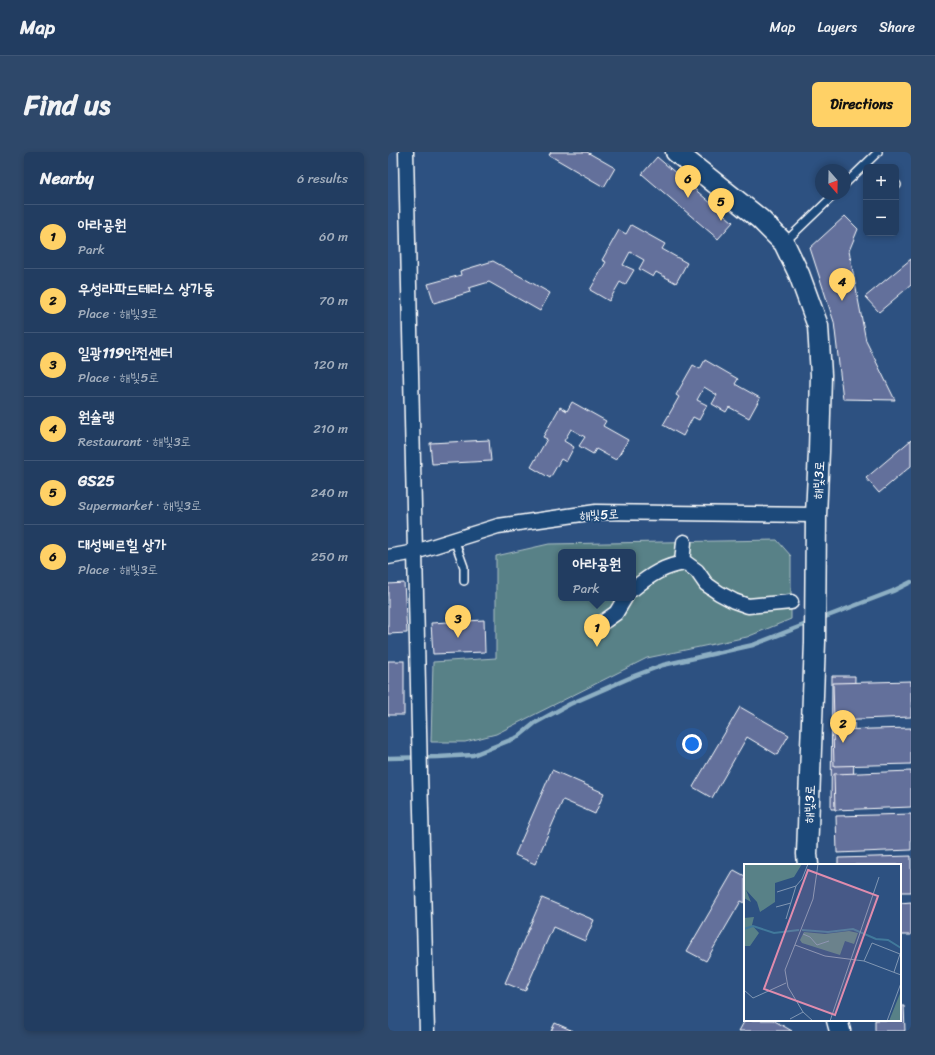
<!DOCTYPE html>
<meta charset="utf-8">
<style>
body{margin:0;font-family:Sriracha,"Poor Story",sans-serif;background:#2e486a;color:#f1f3f6}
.controls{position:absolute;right:12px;top:12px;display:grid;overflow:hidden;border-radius:6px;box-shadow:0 2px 6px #0003}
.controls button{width:36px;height:36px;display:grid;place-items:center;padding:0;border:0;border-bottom:1px solid #3f5676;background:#223d61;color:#f1f3f6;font:20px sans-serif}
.compass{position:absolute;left:427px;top:12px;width:36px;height:36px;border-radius:50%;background:#223d61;box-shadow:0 2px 6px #0003;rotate:160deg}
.you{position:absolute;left:304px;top:592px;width:14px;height:14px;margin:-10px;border:3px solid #fff;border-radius:50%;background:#1a73e8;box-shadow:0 0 0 6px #1a73e833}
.badge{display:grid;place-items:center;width:26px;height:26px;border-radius:50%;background:#ffd166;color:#111;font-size:13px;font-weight:700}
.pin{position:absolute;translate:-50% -33px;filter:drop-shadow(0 1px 2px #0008)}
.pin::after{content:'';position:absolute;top:21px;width:14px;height:12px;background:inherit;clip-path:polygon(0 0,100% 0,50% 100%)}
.popup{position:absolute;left:170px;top:397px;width:78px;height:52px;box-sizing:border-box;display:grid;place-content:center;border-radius:6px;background:#223d61;filter:drop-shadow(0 1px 3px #0005);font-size:13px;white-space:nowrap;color:#a2aebd}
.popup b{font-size:15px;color:#f1f3f6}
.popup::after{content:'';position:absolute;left:50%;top:100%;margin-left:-8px;border:8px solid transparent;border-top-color:#223d61}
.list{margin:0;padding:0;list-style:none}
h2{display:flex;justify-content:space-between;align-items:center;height:52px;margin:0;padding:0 16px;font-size:17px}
h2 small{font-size:13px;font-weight:400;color:#a2aebd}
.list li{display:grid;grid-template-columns:26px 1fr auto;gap:12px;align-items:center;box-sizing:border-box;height:64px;padding:0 16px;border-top:1px solid #3f5676}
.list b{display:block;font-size:15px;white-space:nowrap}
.list p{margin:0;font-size:13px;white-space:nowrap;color:#a2aebd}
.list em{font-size:13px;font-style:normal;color:#a2aebd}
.map{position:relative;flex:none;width:523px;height:879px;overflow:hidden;border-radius:6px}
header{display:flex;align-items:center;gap:24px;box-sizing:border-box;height:56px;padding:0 20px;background:#223d61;border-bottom:1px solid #3f5676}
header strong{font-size:19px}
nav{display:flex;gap:22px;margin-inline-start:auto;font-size:14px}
.intro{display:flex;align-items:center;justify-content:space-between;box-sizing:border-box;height:96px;padding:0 24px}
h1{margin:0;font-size:28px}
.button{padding:10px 18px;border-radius:6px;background:#ffd166;color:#111;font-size:14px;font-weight:700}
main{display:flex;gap:24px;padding:0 24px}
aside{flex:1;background:#223d61;border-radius:6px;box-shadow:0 2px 6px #0003}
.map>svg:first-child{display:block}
.green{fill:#588187;stroke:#acc0c3;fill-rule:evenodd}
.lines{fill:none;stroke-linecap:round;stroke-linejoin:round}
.stream{stroke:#8dafc3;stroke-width:4.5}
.building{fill:#636f9b;stroke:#fff}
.lane-casing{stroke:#fff;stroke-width:10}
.street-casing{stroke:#fff;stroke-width:17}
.secondary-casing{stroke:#fff;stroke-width:23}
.lane{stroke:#1f4a7a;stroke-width:7}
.street{stroke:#1f4a7a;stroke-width:14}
.secondary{stroke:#1f4a7a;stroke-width:20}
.labels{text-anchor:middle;stroke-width:3.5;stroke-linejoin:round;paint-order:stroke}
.street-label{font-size:13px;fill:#fff;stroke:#1f4a7a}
.inset-river{fill:none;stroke:#41799b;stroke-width:2}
.inset-road{fill:none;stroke:#8197b3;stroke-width:1}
.view{fill:#e08cad;fill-opacity:0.15;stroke:#e08cad;stroke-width:2}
.inset-edge{fill:none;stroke:#fff;stroke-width:2}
</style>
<header>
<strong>Map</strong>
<nav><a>Map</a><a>Layers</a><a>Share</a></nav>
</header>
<div class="intro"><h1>Find us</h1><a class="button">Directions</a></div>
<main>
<aside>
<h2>Nearby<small>6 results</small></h2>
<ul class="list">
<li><span class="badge">1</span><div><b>아라공원</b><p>Park</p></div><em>60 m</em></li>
<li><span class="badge">2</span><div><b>우성라파드테라스 상가동</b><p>Place · 해빛3로</p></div><em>70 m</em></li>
<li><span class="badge">3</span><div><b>일광119안전센터</b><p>Place · 해빛5로</p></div><em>120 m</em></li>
<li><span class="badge">4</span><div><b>원슐랭</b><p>Restaurant · 해빛3로</p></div><em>210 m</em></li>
<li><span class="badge">5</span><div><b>GS25</b><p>Supermarket · 해빛3로</p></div><em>240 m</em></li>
<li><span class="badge">6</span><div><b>대성베르힐 상가</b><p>Place · 해빛3로</p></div><em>250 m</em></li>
</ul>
</aside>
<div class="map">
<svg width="523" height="879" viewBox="0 0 523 879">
<rect width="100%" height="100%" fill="#2d5181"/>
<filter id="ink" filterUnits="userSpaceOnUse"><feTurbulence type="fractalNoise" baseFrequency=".025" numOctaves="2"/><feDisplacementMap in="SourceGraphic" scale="8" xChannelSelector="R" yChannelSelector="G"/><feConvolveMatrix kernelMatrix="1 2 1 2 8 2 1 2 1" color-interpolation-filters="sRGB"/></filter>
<g filter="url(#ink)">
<path class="green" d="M389 388 403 404V467L359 485 259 506 108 582 77 590H43L45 510 108 506V404L161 392ZM173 400H245V446H173Z"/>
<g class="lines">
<g class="stream">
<path d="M432 467 505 439 523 430"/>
<path d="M0 606 50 605 85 603 130 585 147 571 182 552 246 524 275 513 365 493 421 471"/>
</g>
</g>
<g class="building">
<path d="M163 0H199L227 16 216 35 161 3Z"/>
<path d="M269 5 345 70 330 87 254 22Z"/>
<path d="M457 64 470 77 461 99 478 189 507 248 455 247 446 170 422 96Z"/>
<path d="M243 73 277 92 274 97 299 111 288 131 268 120 265 125 251 117 256 108 242 100 235 113 246 118 237 133 232 130 221 149 202 138 218 110 214 108 231 78 238 82Z"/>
<path d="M523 107V133L491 160 477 145Z"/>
<path d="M105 109 162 141 152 159 101 130 81 136 82 140 46 151 40 132 73 123 72 119Z"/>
<path d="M317 208 350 227 347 232 372 246 361 266 341 255 338 260 324 252 329 243 316 235 309 248 319 253 311 268 305 265 295 284 275 273 291 245 288 243 305 213 312 217Z"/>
<path d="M184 250 218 269 215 274 240 288 228 308 208 297 205 302 191 294 197 285 183 277 176 289 186 295 178 310 173 307 162 326 143 315 159 287 155 285 172 255 179 259Z"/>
<path d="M101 288 103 309 44 312 42 291Z"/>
<path d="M523 288V314L491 341 478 326Z"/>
<path d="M16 431 19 481 0 482V432Z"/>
<path d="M96 468 97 500 45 502 43 471Z"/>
<rect x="0" y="509" width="16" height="54"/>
<path d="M444 524H467L465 657H443Z"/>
<path d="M523 529V565L446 568 445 531Z"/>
<path d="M352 555 401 583 389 603 359 585 324 646 305 635Z"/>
<path d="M523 576V612L446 614 445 578Z"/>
<path d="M164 618 216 641 207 662 175 648 147 712 127 703Z"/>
<path d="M523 619V655L447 658 446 622Z"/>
<path d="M523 662V698L449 701 448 664Z"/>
<path d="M523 704V740H512V713H450V706Z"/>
<path d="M346 718 357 724V751L353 749 318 809 299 799Z"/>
<path d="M154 746 206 768 197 789 165 775 137 839 117 831Z"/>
<path d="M523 750V783H512V751Z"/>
<path d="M512 854H516L517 879H487V868H512Z"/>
<path d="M357 868H385L404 879H351Z"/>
<path d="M167 871 185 879H163Z"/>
</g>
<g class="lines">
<defs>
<g id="lane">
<path d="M457 32 490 0"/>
<path d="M508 33H509"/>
<path d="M397 90 447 42"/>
<path d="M66 387 76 415V429"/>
</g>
<g id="street">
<path d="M18 0 32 622 39 879"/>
<path d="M0 405 27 400 110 374 208 360 428 363"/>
<path d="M294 411 296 390"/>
<path d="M245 437C261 424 277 413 298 411L309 419 318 432 331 441 346 449 360 454 403 450"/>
<path d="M214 471 228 461 237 446"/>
</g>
<g id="secondary">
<path d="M288 0 372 67 396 91 411 122 430 174 433 223 431 300 428 363 427 490 419 702 420 713"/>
<path d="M449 868 452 879"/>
</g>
</defs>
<use href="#lane" class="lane-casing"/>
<use href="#street" class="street-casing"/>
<use href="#secondary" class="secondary-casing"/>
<use href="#lane" class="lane"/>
<use href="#street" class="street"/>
<use href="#secondary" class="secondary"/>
</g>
</g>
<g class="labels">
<g class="street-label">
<text transform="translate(430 328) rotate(-87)" y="5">해빛3로</text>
<text transform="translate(211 362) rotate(-3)" y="5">해빛5로</text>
<text transform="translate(421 652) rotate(-88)" y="5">해빛3로</text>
</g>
</g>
<g transform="translate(356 712)">
<rect width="157" height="157" fill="#2d5181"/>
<path d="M0 0H58L50 13 31 19V38L16 48 13 38 2 26 7 38 0 34ZM10 53 8 61 15 69 6 82H0V54ZM105 67 114 69 110 80 101 77 96 91 58 79 56 76 60 68 81 70ZM157 127V157H145Z" fill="#588187"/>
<path class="inset-river" d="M0 65 9 62 30 69 55 66M58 66 84 68 109 65 132 75 144 76 157 84"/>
<path class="inset-road" d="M33 28 52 22M32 43 47 39M42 55 52 22 58 15 64 0M59 70 66 73 73 81 85 77M51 81 81 92 120 97 157 111M120 97 128 79 156 90 150 108M0 126 9 134 42 119M46 155 59 148M69 157 59 148 44 123 41 106 69 35 74 0M86 157 135 13M143 157 157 119"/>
<path class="view" d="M64 6 134 32 91 151 20 125Z"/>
<rect width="157" height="157" class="inset-edge"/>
</g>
</svg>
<div class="controls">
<button>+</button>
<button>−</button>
</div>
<svg class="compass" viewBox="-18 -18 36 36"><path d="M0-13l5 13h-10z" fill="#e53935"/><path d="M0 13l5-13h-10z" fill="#a2aebd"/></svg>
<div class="you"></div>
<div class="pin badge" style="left:209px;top:495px">1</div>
<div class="popup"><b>아라공원</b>Park</div>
<div class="pin badge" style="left:455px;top:591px">2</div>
<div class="pin badge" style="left:70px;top:486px">3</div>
<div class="pin badge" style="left:454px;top:149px">4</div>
<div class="pin badge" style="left:333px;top:69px">5</div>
<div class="pin badge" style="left:300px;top:46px">6</div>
</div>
</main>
